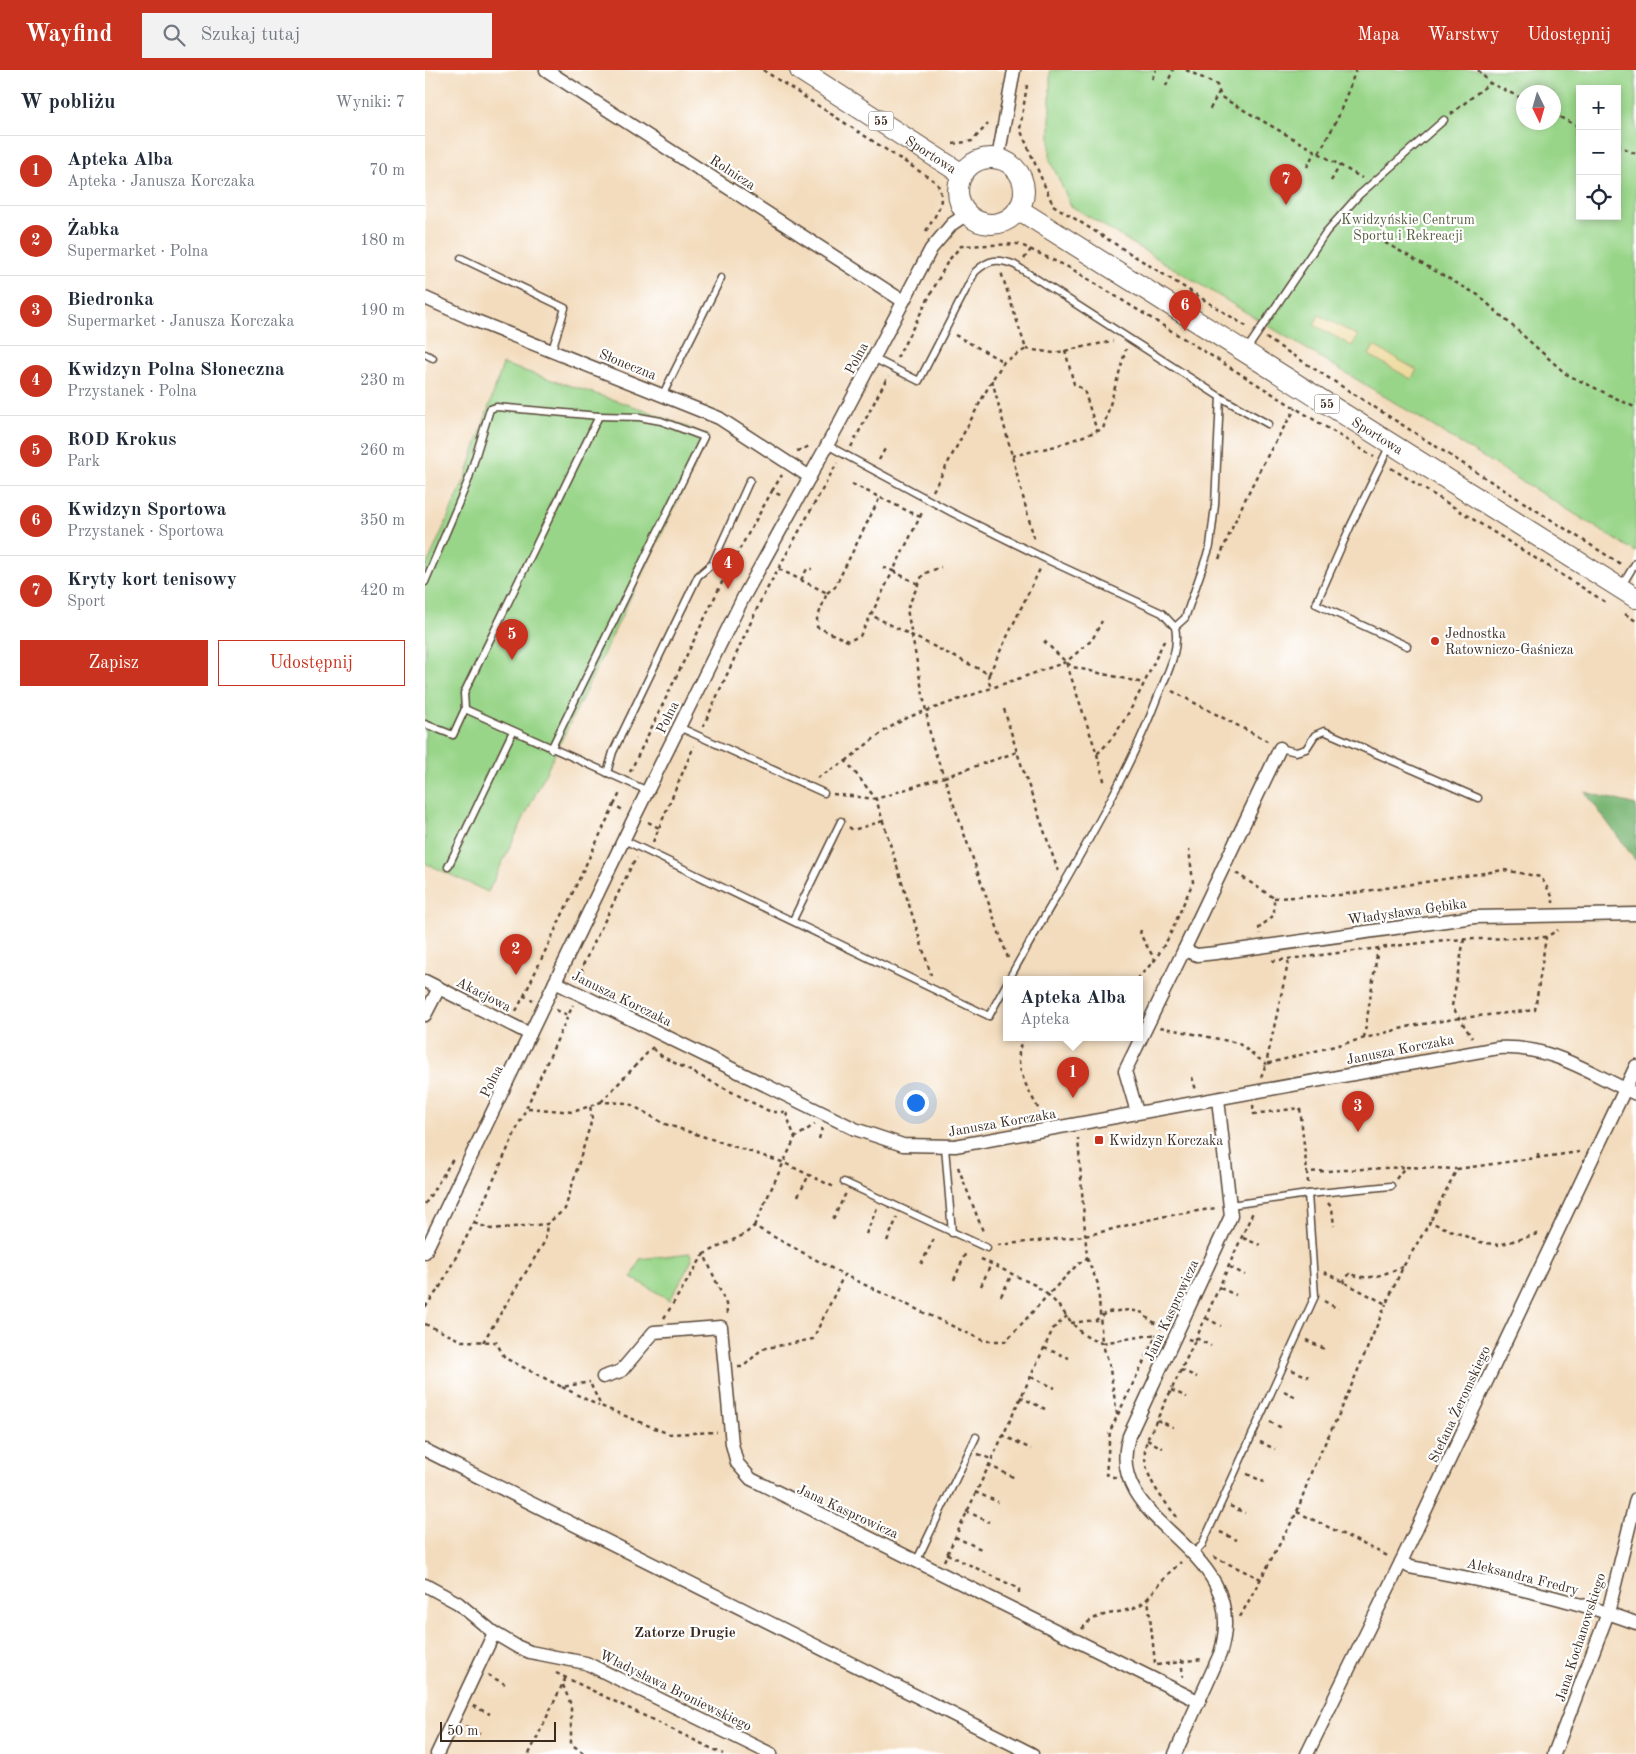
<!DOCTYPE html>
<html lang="pl">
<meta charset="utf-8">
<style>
body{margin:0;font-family:"Old Standard TT",serif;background:#f2f2f3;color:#1f2937}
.controls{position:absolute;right:15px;top:15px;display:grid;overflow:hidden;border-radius:0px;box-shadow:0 2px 8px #0003}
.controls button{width:45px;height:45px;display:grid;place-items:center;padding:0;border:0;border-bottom:1px solid #e0e1e3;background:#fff;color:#1f2937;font:25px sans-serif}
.compass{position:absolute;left:1091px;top:15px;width:45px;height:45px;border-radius:50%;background:#fff;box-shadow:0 2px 8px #0003;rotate:175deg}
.scale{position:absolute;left:15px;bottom:12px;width:116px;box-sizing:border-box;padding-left:5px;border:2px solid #3b2a1e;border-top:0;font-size:14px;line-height:18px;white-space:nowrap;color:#3b2a1e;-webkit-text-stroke:4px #fff;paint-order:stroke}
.you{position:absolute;left:490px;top:1032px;width:18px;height:18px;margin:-12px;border:4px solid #fff;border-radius:50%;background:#1a73e8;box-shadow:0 0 0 8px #1a73e833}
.badge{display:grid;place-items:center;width:32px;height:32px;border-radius:50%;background:#c8321e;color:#fff;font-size:16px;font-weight:700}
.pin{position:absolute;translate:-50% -41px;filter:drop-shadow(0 1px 2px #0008)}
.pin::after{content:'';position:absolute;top:26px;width:18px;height:15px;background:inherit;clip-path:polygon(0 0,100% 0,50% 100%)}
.popup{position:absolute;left:578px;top:906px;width:140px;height:65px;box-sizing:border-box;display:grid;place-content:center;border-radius:0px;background:#fff;filter:drop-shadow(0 1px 4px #0005);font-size:16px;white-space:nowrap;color:#747a83}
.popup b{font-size:19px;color:#1f2937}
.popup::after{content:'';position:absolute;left:50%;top:100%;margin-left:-10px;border:10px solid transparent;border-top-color:#fff}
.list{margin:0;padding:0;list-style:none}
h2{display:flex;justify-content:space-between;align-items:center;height:65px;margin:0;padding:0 20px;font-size:21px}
h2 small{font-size:16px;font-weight:400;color:#747a83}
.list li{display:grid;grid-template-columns:32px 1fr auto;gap:15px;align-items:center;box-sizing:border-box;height:70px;padding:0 20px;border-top:1px solid #e0e1e3}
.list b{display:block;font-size:19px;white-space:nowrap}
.list p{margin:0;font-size:16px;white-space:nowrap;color:#747a83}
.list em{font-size:16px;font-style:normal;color:#747a83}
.actions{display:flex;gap:10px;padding:15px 20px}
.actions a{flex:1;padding:11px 0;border:1px solid #c8321e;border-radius:0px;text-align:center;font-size:18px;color:#c8321e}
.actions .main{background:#c8321e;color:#fff}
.icon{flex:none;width:28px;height:28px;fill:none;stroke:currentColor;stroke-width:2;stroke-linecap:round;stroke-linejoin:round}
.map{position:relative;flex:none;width:1211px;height:1684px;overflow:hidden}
header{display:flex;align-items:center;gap:30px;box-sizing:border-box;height:70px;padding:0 25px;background:#c8321e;color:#fff}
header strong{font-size:24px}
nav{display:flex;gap:28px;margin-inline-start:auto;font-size:18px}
.search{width:350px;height:45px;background:#f2f2f3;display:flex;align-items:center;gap:12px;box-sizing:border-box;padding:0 18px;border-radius:0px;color:#747a83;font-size:19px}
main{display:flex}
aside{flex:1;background:#fff}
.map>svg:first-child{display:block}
.green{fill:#99d589;stroke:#6a8054;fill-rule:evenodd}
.forest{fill:#7ab675;stroke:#5a704a}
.sand{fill:#eeda9e;stroke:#94825e}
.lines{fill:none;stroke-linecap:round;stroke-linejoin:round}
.lane-casing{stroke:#574536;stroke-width:9}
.street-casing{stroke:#574536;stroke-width:15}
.primary-casing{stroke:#574536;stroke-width:22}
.path{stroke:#574536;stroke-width:2.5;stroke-dasharray:4 4;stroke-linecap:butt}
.lane{stroke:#fff;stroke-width:6}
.street{stroke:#fff;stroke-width:12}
.primary{stroke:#fff;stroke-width:20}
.poi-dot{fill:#c8321e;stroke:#fff;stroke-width:2}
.labels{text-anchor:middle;stroke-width:4.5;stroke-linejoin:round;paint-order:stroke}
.shield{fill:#fff;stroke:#766a62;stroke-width:1}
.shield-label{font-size:12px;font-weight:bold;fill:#3b2a1e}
.street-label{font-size:14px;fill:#3b2a1e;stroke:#fff}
.park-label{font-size:14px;fill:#575d3e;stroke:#fff}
.poi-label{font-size:14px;fill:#3b2a1e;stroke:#fff;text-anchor:start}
.neighbourhood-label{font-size:15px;font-weight:bold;fill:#3b2a1e;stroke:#fff}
</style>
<header>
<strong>Wayfind</strong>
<div class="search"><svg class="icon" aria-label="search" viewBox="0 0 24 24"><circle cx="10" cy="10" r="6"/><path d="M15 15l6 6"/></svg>Szukaj tutaj</div>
<nav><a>Mapa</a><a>Warstwy</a><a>Udostępnij</a></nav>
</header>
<main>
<aside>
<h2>W pobliżu<small>Wyniki: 7</small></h2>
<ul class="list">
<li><span class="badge">1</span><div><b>Apteka Alba</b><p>Apteka · Janusza Korczaka</p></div><em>70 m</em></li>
<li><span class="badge">2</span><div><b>Żabka</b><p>Supermarket · Polna</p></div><em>180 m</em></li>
<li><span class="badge">3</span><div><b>Biedronka</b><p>Supermarket · Janusza Korczaka</p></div><em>190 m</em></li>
<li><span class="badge">4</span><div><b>Kwidzyn Polna Słoneczna</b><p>Przystanek · Polna</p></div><em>230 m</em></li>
<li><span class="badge">5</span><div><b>ROD Krokus</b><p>Park</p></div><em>260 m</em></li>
<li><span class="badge">6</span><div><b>Kwidzyn Sportowa</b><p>Przystanek · Sportowa</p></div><em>350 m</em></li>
<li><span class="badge">7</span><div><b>Kryty kort tenisowy</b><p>Sport</p></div><em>420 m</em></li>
</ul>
<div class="actions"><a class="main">Zapisz</a><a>Udostępnij</a></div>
</aside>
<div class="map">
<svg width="1211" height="1684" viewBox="0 0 1211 1684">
<rect width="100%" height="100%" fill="#fff"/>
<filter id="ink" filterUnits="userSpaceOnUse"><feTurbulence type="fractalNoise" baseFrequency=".02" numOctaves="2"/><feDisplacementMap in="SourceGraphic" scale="10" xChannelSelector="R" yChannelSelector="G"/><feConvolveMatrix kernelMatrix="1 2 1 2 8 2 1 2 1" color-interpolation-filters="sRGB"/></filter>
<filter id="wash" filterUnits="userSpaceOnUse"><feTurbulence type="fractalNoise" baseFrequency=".0096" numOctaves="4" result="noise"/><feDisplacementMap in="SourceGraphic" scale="20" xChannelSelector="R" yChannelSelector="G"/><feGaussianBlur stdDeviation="1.12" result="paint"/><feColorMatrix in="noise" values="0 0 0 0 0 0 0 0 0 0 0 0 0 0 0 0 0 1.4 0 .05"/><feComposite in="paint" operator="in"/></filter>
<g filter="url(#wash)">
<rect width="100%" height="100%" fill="#f3dcbd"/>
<g class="green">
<path d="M625 0H1211V482L977 337 646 136 625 90ZM1155 19H1192V146H1155ZM1098 22H1128V52H1098Z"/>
<path d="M78 294 220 340 284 366 63 822 0 793V499L40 409Z"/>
<path d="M265 1183 267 1190 245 1230 207 1208 215 1189Z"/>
</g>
<path class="forest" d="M1160 722 1211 735V791Z"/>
<g class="sand">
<path d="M894 245 933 266 927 276 889 255Z"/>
<path d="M949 276 992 300 986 309 944 285Z"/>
</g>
</g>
<g filter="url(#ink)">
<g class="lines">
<defs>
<g id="lane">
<path d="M36 188 140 238 127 280"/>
<path d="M822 279 901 162 934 125 1019 50"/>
<path d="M0 284 8 288"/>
<path d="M448 288 494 311 550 202C564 189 573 188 590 195L795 327 843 354"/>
<path d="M238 324 296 208"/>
<path d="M402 375 528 443 627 492 737 543 750 557"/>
<path d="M965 375 926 455 891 534 982 576"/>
<path d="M0 512 43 411 65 339 71 337 174 346 39 623 40 639"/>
<path d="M1196 517 1211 492"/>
<path d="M0 654 28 665 40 639 223 721"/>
<path d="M254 657 399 723"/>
<path d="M855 678 871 682 881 679 890 665 899 661 1053 728"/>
<path d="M126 679 279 367 236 351 214 347 174 346"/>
<path d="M182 703 188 682 273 506 287 494 325 410"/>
<path d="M199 770 564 946 582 913"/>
<path d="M23 797 88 661"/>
<path d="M368 850 416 751"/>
<path d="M584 909C636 815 695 726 733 626 742 604 755 580 750 557L760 548 785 476 790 435 795 327"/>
<path d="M520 1077 527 1163"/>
<path d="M419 1112 562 1178"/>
<path d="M805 1135 883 1124 966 1116"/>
<path d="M768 1484 777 1475 890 1226 883 1124"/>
<path d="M492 1490 551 1367"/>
</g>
<g id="street">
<path d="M121 0 478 231"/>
<path d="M573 88 589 0"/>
<path d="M0 228 49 250 294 348 385 407"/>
<path d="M759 880 855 678"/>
<path d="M0 911 105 964"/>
<path d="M130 912 430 1059 478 1075 530 1076 1073 978C1126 975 1164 1003 1211 1024"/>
<path d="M0 945 14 918"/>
<path d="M712 1042 700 1001 759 880 772 885 791 883 1049 847 1211 844"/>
<path d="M0 1182 210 746 318 528 416 350 506 179 527 154 542 144"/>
<path d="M178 1307 196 1301 229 1262 296 1257 307 1374 312 1393 326 1409 773 1631"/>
<path d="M0 1380 607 1684"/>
<path d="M976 1492 985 1497C1061 1511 1139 1526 1211 1553"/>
<path d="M0 1515 33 1533 69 1563 91 1576 105 1582 161 1593 346 1684"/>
<path d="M12 1684 69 1563"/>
<path d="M750 1684 795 1584C830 1473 675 1458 704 1366L806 1146 793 1029"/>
<path d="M882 1684 976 1492 1211 996"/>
<path d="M1129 1684 1183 1543 1211 1429"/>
</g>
<g id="primary">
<path id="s1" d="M375 0 537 104"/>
<circle cx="566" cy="121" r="33"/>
<path id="s2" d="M593 139 1211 528"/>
</g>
</defs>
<use href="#lane" class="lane-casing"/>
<use href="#street" class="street-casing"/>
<use href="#primary" class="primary-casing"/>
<g class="path">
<path d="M338 0 511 112C523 130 511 144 501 161"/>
<path d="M761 0 792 15 796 27 937 108"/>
<path d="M1053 0 1065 13 1098 29"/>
<path d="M727 9 731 0"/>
<path d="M602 15 595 59 628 135"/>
<path d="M741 16 748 0"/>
<path d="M785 39 794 22"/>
<path d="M1026 44 1065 13"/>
<path d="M1128 44 1155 57"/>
<path d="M528 74 547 71 563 54"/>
<path d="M1192 75 1211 84"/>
<path d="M894 83 912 50 931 0"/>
<path d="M882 97 890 81"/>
<path d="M906 111 915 95"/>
<path d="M628 135 824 258"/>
<path d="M925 153 1053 225 1141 304 1211 338"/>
<path d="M599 189 607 178"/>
<path d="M530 265 579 292"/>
<path d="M841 268 1197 495"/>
<path d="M601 279 629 283 688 271"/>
<path d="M640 280 649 314 659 320 672 361"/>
<path d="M472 288 523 191 536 176 594 174 647 199 949 387"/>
<path d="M567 310 610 472"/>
<path d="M426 377 463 306"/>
<path d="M372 381 385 376"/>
<path d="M587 386 631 376 678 359 701 279"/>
<path d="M454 390 461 377"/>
<path d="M966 398 1182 533"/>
<path d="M427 414 495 447 468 501 493 514"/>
<path d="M347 421 357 405"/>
<path d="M508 421 567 310 579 292 601 279 576 202"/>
<path d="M495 447 498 440"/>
<path d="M794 489C815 437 840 386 871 338"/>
<path d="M458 497 468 501 446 545 564 604 563 609 566 618"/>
<path d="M354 499 402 523 392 549V557L423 571 435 566 446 545"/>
<path d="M376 510 382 499H387"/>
<path d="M402 523 410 517 455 427"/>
<path d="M1200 544 1211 551"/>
<path d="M619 571 641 592 672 684C702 657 722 606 740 569"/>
<path d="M642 593 648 597 718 613"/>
<path d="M564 604 615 499"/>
<path d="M747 621 844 672"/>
<path d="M579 639 592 682"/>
<path d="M278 657 336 530 412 393"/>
<path d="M672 684 680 714"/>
<path d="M421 691C446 671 469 650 501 641L482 539 498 504 516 497"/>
<path d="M205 702 303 500 347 421 357 426"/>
<path d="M392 708 421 691 451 729 506 905"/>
<path d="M408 724 451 729 519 707 507 674 501 641 641 592 667 570 677 551"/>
<path d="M189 735 196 721"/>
<path d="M223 752 234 758"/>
<path d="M424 757 428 760 458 751"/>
<path d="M228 772 269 676"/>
<path d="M811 803 849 828V845L834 858 835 864"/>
<path d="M849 828 915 825 1079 800 1116 807 1128 828V833"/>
<path d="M716 860 715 864 730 890"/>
<path d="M1039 869 1027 936 1047 968"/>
<path d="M583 888 519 707 592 682 633 801"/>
<path d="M847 891 1020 870 1121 867 1133 860"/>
<path d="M712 909 730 890 744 867 768 812 764 779"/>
<path d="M158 911 157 897 207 795 212 788"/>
<path d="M99 926 189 735 198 740"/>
<path d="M131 940 143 945"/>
<path d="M91 941 99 926 108 930"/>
<path d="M735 957 813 973 841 994 864 889"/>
<path d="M599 967C584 994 605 1021 617 1046"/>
<path d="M939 968 953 878"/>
<path d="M228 979 238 987 346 1042H364"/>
<path d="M767 1007 771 1020"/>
<path d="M836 1007 841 994 986 956 1035 948 1110 940 1121 867"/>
<path d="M176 1032 228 977"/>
<path d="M828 1035 829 1044 875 1038 882 1102"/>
<path d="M103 1038 148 1042 176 1032 203 1033 240 1054 357 1092 409 1117"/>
<path d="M361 1043 370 1068"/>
<path d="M394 1069 397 1058"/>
<path d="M1113 1083V1088"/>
<path d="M533 1097 559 1164"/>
<path d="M1032 1099 1154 1082"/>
<path d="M971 1109 980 1097 1032 1099 1005 1152"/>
<path d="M883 1113 882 1102 980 1097"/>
<path d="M373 1126 384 1105"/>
<path d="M903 1133 907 1138 909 1156"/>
<path d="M0 1134 28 1089"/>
<path d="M408 1149 421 1123"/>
<path d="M49 1153 66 1159 122 1154 140 1139 167 1049 165 1035"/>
<path d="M329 1156 370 1068 390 1054"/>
<path d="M441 1164 452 1138"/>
<path d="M818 1168 835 1175"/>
<path d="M462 1171 472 1148"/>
<path d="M573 1175 660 1166 735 1147 791 1138"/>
<path d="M662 1188 673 1214 677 1273 732 1264"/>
<path d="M556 1189 610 1215 623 1225 652 1195 662 1188 653 1068"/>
<path d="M496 1194 510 1167"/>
<path d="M805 1197 820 1205"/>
<path d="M899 1202 961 1234 978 1197 1005 1152 1055 1172 1074 1175 1112 1164 1115 1165"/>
<path d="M529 1210 541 1182"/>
<path d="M918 1213 925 1203C944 1213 959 1203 978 1197"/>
<path d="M556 1216 566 1194"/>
<path d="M795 1218 811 1225"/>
<path d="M576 1226 587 1204"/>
<path d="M899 1231 913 1239"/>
<path d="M0 1237 15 1217 49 1153 148 935"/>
<path d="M302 1244 301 1234 279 1184 320 1164 329 1156 419 1205"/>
<path d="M239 1248 279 1184"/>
<path d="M781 1248 796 1256"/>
<path d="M646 1253 671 1250 682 1242 705 1240 719 1243 721 1247 740 1260"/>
<path d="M0 1254 37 1271 71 1272 80 1288 137 1317 165 1312"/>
<path d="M771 1268 786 1276"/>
<path d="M881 1270 900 1279"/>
<path d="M770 1271 828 1142"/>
<path d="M58 1272 120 1171 122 1154"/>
<path d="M619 1278 644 1288"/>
<path d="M313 1297H318L337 1279 388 1269 419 1205 559 1271H581L623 1225C642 1241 650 1267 677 1273L684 1293 692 1344"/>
<path d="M756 1300 772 1307"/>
<path d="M867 1300 884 1307"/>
<path d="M606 1307 630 1318"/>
<path d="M166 1315 176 1336 244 1364 292 1362"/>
<path d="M137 1317 174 1336"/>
<path d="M746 1320 762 1327"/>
<path d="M859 1321 873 1328"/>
<path d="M595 1327 620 1339"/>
<path d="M732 1350 748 1357"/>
<path d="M845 1352 859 1359"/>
<path d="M577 1365 606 1379"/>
<path d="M722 1370 738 1378"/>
<path d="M835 1372 850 1379"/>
<path d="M553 1384 566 1389"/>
<path d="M563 1395 590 1408"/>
<path d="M822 1404 839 1412"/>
<path d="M691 1408 681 1404 685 1361 732 1264"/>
<path d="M550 1422 573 1432"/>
<path d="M805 1436 820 1443"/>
<path d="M541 1441 564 1452"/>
<path d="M872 1442 963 1486"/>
<path d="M752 1447C734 1425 713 1400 722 1370L770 1271 763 1269"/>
<path d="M795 1462 812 1470"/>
<path d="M530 1467 556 1479"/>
<path d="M522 1484 594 1519V1527"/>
<path d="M789 1487 836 1509"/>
<path d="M519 1491 628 1259 642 1246"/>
<path d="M815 1547 872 1442 887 1400 916 1340 961 1234"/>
<path d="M657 1559C671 1537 707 1548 723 1528"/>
<path d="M756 1589 758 1607"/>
<path d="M730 1593 723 1528 742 1505 756 1492"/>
<path d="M732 1595 778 1589"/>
<path d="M131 1603 298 1684"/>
<path d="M63 1605 80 1614"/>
<path d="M138 1615 146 1635V1674L160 1684"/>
<path d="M48 1636 65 1644"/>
<path d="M40 1656 55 1664"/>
<path d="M104 1684 141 1607"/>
</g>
<use href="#lane" class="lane"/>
<use href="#street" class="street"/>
<use href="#primary" class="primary"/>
</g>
</g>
<g class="poi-dot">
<circle cx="1010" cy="571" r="5"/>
<rect x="669" y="1065" width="10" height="10" rx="2.5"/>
</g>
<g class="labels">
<g class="shield">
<rect x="443.5" y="41.5" width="25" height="19" rx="4"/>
<rect x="889.5" y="324.5" width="25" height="19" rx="4"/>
</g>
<g class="shield-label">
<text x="456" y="55">55</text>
<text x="902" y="338">55</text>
</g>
<g class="street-label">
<text dy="5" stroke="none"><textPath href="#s1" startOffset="156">Sportowa</textPath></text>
<text transform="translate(308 102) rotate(33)" y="5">Rolnicza</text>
<text transform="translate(431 288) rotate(-62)" y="5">Polna</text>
<text transform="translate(203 294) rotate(22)" y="5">Słoneczna</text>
<text dy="5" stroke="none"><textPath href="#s2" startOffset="425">Sportowa</textPath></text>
<text transform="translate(242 647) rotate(-64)" y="5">Polna</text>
<text transform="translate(982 841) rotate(-8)" y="5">Władysława Gębika</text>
<text transform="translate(59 924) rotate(27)" y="5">Akacjowa</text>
<text transform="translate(197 928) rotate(26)" y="5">Janusza Korczaka</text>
<text transform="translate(975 979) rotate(-11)" y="5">Janusza Korczaka</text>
<text transform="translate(66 1011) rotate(-64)" y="5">Polna</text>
<text transform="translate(577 1052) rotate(-10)" y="5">Janusza Korczaka</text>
<text transform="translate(746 1240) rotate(-65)" y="5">Jana Kasprowicza</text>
<text transform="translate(1034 1334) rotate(-65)" y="5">Stefana Żeromskiego</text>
<text transform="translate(423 1441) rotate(25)" y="5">Jana Kasprowicza</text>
<text transform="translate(1098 1506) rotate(14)" y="5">Aleksandra Fredry</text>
<text transform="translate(1155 1567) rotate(-72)" y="5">Jana Kochanowskiego</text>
<text transform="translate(251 1620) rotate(26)" y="5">Władysława Broniewskiego</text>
</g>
<g class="park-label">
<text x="983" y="154">Kwidzyńskie Centrum<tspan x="983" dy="16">Sportu i Rekreacji</tspan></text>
</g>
<g class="poi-label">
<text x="1020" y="568">Jednostka<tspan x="1020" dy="16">Ratowniczo-Gaśnicza</tspan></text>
<text x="684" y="1075">Kwidzyn Korczaka</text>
</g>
<g class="neighbourhood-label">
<text x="260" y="1567">Zatorze Drugie</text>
</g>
</g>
</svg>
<div class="controls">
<button>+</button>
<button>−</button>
<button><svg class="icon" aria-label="locate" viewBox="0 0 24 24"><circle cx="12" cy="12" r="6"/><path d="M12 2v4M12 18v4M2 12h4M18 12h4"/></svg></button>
</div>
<svg class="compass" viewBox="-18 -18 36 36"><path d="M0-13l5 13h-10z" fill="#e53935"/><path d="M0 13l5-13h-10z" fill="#747a83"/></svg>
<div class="scale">50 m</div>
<div class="you"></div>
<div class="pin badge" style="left:648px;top:1028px">1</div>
<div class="popup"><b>Apteka Alba</b>Apteka</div>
<div class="pin badge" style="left:91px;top:905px">2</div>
<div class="pin badge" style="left:933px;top:1062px">3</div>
<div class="pin badge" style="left:303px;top:519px">4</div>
<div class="pin badge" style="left:87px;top:590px">5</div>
<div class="pin badge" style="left:760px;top:261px">6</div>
<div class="pin badge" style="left:861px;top:135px">7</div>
</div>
</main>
